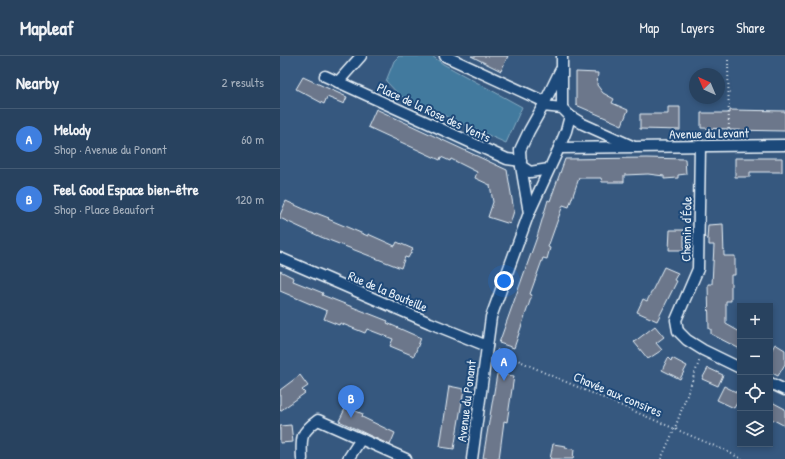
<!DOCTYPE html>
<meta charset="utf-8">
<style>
body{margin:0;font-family:"Patrick Hand",sans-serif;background:#344d68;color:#f1f3f6}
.controls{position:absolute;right:12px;bottom:12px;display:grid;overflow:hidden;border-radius:0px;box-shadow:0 2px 6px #0003}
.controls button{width:36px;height:36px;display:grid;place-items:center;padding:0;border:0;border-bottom:1px solid #445b74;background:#28425f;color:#f1f3f6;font:20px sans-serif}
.compass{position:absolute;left:409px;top:12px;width:36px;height:36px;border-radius:50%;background:#28425f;box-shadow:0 2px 6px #0003;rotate:316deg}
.you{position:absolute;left:224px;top:225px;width:14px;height:14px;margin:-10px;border:3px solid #fff;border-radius:50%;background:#1a73e8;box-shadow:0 0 0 6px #1a73e833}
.badge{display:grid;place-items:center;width:26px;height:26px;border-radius:50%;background:#ff9aa2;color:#fff;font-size:13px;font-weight:700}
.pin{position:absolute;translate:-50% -33px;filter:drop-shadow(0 1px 2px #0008)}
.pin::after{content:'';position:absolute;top:21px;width:14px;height:12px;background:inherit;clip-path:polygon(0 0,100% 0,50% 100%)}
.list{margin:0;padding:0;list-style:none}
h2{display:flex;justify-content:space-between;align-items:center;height:52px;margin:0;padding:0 16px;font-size:17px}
h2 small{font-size:13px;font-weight:400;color:#a5b0bd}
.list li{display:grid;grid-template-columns:26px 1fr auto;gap:12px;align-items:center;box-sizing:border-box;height:60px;padding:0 16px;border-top:1px solid #445b74}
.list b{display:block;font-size:15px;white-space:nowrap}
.list p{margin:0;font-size:13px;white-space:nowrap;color:#a5b0bd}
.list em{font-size:13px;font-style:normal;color:#a5b0bd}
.icon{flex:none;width:22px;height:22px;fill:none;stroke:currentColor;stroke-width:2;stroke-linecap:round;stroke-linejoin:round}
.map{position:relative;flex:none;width:505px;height:403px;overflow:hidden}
header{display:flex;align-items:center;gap:24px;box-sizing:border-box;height:56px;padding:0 20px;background:#28425f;border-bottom:1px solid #445b74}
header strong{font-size:19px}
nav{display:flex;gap:22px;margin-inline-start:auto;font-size:14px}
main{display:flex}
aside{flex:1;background:#28425f}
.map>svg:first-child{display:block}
.water{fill:#437a9e;stroke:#85aac2}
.building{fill:#6c778b;stroke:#e8f1f8}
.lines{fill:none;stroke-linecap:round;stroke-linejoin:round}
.minor-casing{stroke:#e8f1f8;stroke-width:13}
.path{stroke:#e8f1f8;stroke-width:2;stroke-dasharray:1 3;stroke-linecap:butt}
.minor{stroke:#1f4a7a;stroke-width:10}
.labels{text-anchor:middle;stroke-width:4;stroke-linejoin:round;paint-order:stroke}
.street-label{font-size:13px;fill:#e8f1f8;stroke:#1f4a7a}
</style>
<header>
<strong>Mapleaf</strong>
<nav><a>Map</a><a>Layers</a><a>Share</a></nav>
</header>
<main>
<aside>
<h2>Nearby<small>2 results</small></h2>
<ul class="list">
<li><span class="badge" style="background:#3f7fe0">A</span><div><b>Melody</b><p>Shop · Avenue du Ponant</p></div><em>60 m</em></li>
<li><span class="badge" style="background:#3f7fe0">B</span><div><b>Feel Good Espace bien-être</b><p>Shop · Place Beaufort</p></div><em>120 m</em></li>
</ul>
</aside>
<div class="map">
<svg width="505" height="403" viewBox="0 0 505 403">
<rect width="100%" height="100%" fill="#36587f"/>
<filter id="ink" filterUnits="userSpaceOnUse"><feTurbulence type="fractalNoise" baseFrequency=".025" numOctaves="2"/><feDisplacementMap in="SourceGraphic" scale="8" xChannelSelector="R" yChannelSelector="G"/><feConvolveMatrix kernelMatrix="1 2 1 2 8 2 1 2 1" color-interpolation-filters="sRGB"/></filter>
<g filter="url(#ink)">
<path class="water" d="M119 0H152L163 8 242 51 226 87 120 40 106 25 114 5Z"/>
<g class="building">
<path d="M191 0H228L221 15Z"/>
<path d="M296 16 318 17 317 29 323 37 334 43 332 47 348 54 342 69 296 49Z"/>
<path d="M23 21 67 41 64 48 47 41 44 48 16 33Z"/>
<path d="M388 51H400V74L360 73V58H388Z"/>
<path d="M96 53 227 114 234 155 230 168 208 161 213 146 210 129 195 122 197 116 171 103 170 105 161 101 160 104 88 71Z"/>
<path d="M450 54 505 55V75L450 74V73L421 72V57H450Z"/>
<path d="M367 102 405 103 406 118 398 119V122L384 123V120L368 118 344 119V126H322L321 122H299L289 151 283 149 268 191 270 192 267 203 263 202 250 238 252 239 234 292 219 287 257 181 268 144 270 145 285 103Z"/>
<path d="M455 102H502V116H470V121H455Z"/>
<path d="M6 145 35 158 36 157 49 162 48 163 88 180V178L115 190 117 186 133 193 128 202 125 201 121 212 41 181 0 162V159Z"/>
<path d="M443 168 444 200H455V219H451V245H446V268L460 276V293L431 278V273H429L428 228H432L434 189H429V183H427L428 169Z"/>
<path d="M390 174H404V194H389Z"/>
<path d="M384 211 398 217 394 224 397 225 377 265 357 256 363 243 367 245Z"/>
<path d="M0 215 14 222 13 225 43 237 42 239 108 265 107 267 141 282 134 300 110 290 113 283 87 273 85 277 60 267 59 269 44 263 47 255 0 235Z"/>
<path d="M375 270 384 281 376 287 382 294 368 303 354 286Z"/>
<path d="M495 288 505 294V308L498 320 490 316V297Z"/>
<path d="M388 302 391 305 392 302 407 310 400 323 382 314Z"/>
<path d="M428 312 443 319 438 330 422 323Z"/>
<path d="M217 318 234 320 227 366 224 365 219 403H214L203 402Z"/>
<path d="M20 319 28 330 22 334 25 337 0 355V334Z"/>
<path d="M169 330 184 333 174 393 160 391Z"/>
<path d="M444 330 460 338V342L454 352 437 344Z"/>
<path d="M490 345 505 353V370L490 362Z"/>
<path d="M66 351 83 358 82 361 115 377 110 389 59 365Z"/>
<path d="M11 369 13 386 0 387V370Z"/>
<path d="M273 388 286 390 285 392 294 393 293 403H270Z"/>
</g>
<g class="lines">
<defs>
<g id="minor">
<path d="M165 0 265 46"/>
<path d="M282 0V52"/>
<path d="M45 20 227 103 241 105"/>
<path d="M58 26 81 0"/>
<path d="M263 50 280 15"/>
<path d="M290 60 303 68 352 90"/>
<path d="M420 90 418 213 396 264 398 275 407 284 423 294 460 312"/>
<path d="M279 92 505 89"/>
<path d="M241 110 249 157"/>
<path d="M0 202 150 267 207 290"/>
<path d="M490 327 505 334"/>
<path d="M22 403C21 381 20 377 38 364L126 403"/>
<path d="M68 403 81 383"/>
<path d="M192 403 211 261 249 157 279 92 286 75 290 60 282 52 263 50 249 75 240 94 241 110 250 116 269 113"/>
</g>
</defs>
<use href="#minor" class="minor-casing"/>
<g class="path">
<path d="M448 0 449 80"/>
<path d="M217 294 263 316 444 394 462 403"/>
<path d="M381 403 395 372 420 303"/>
</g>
<use href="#minor" class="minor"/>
</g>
</g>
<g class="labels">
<g class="street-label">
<text transform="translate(154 56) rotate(25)" y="5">Place de la Rose des Vents</text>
<text transform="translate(429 77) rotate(-1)" y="5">Avenue du Levant</text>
<text transform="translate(406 173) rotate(-89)" y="5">Chemin d'Éole</text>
<text transform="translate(108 235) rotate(23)" y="5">Rue de la Bouteille</text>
<text transform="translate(338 338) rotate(23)" y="5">Chavée aux consires</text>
<text transform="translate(186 345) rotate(-83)" y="5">Avenue du Ponant</text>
</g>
</g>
</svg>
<div class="controls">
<button>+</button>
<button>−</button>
<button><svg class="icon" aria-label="locate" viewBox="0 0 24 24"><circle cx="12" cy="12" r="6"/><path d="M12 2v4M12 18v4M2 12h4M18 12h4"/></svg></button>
<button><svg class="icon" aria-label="layers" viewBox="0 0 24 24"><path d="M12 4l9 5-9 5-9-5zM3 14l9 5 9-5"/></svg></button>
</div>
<svg class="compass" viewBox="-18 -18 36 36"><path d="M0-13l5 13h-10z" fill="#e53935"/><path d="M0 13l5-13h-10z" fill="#a5b0bd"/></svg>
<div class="you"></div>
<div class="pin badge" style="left:224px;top:325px;background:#3f7fe0">A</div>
<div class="pin badge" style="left:71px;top:362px;background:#3f7fe0">B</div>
</div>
</main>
